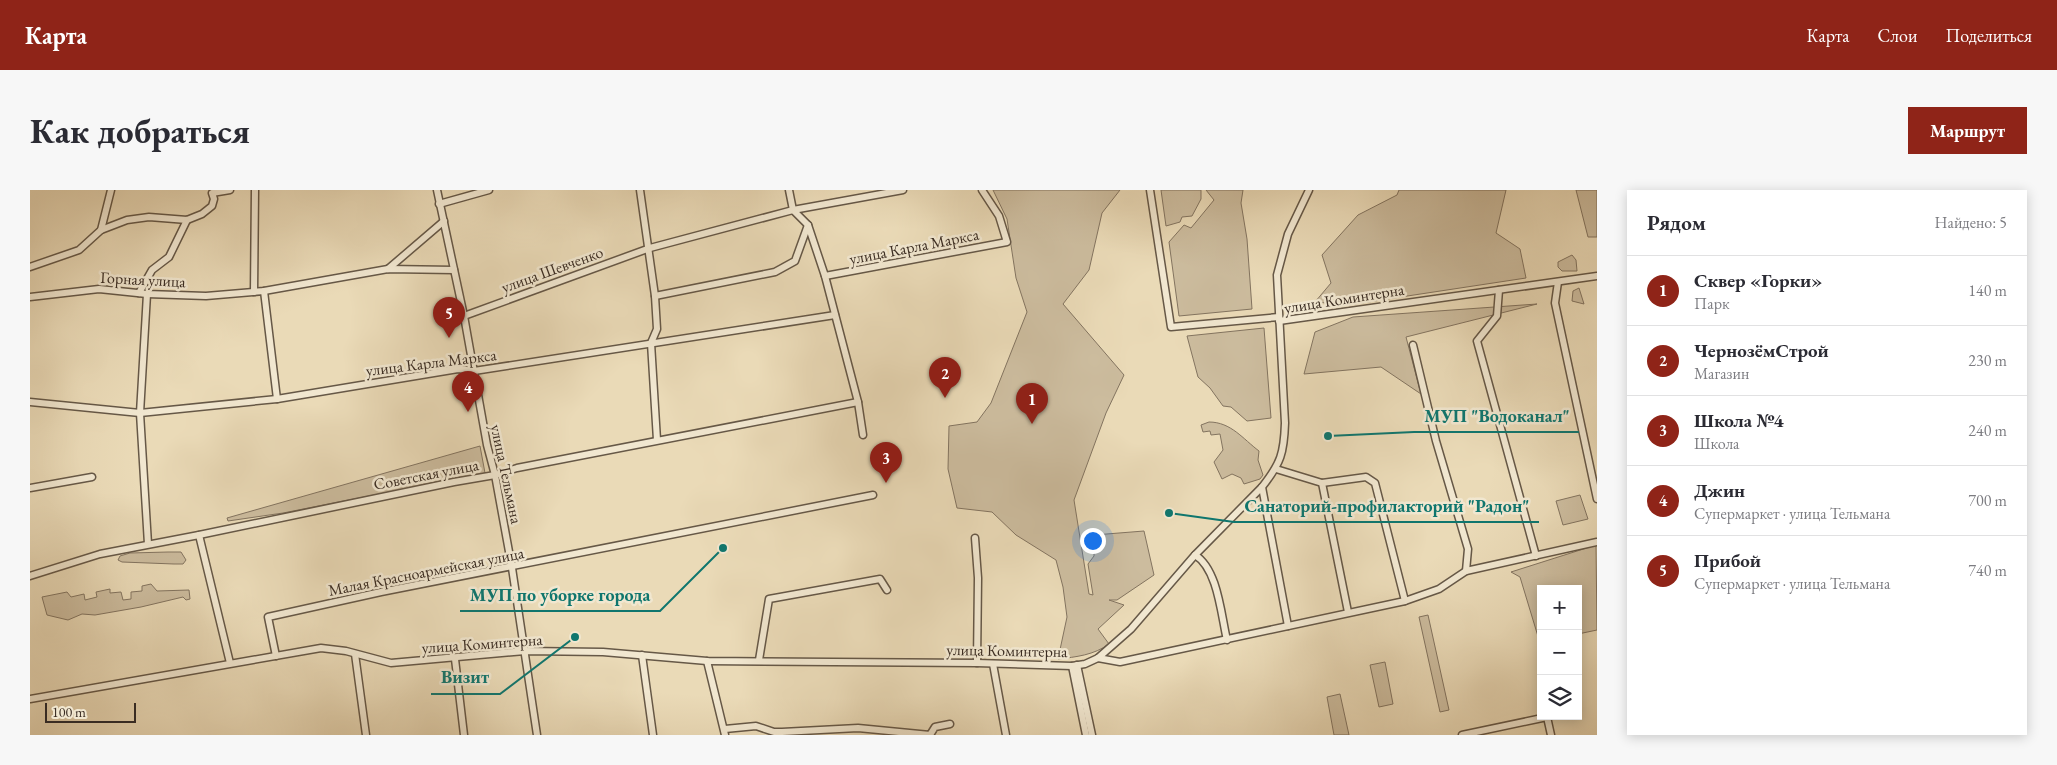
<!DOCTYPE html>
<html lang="ru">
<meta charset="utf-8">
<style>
body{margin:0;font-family:"EB Garamond",serif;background:#f7f7f7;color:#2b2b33}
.controls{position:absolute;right:15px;bottom:15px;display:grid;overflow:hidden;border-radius:0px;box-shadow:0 2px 12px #0003}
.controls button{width:45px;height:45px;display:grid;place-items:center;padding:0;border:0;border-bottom:1px solid #e1e1e2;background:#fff;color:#2b2b33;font:25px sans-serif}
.scale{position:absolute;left:15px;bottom:12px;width:91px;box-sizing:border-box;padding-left:5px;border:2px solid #3a2c22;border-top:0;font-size:14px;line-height:18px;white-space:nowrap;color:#3a2c22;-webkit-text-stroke:4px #f1e7d0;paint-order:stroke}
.you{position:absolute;left:1062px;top:350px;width:18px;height:18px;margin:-12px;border:4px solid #fff;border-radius:50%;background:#1a73e8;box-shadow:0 0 0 8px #1a73e833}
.badge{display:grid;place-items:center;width:32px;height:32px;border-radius:50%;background:#8f2418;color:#fff;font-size:16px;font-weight:700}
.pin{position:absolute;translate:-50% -41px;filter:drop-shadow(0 1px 2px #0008)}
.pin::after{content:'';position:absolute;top:26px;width:18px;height:15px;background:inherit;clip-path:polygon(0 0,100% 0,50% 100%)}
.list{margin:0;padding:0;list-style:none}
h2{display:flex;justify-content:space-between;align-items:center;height:65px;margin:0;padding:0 20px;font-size:21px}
h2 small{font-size:16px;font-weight:400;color:#7c7c81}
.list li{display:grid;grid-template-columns:32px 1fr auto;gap:15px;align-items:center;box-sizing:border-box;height:70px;padding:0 20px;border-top:1px solid #e1e1e2}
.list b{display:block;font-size:19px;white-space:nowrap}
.list p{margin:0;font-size:16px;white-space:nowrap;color:#7c7c81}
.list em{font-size:16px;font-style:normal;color:#7c7c81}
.icon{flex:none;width:28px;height:28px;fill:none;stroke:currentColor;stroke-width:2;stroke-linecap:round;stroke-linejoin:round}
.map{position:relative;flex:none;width:1567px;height:545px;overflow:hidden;border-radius:0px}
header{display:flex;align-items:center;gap:30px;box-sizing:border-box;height:70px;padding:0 25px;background:#8f2418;color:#fff}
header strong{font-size:24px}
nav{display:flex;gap:28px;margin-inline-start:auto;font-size:18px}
.intro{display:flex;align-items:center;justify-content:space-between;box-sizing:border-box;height:120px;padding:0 30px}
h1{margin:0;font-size:35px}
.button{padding:12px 22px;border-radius:0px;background:#8f2418;color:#fff;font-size:18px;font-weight:700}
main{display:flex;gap:30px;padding:0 30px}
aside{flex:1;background:#fff;border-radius:0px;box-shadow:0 2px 12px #0003}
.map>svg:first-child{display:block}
.green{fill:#ccbc9e;stroke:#837460}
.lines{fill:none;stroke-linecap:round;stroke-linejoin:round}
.minor-casing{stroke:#665847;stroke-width:9}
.minor{stroke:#f1e7d0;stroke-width:6}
.labels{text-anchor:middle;stroke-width:5;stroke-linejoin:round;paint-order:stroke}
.street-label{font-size:16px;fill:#3a2c22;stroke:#f1e7d0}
.leader{fill:none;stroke:#0f766e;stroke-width:2}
.callout-dot{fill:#0f766e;stroke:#f1e7d0;stroke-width:2}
.callout-label{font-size:18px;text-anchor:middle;font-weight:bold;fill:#0f766e;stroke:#f1e7d0;stroke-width:5;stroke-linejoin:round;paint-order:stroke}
</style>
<header>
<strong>Карта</strong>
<nav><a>Карта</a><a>Слои</a><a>Поделиться</a></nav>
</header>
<div class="intro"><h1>Как добраться</h1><a class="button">Маршрут</a></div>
<main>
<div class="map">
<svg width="1567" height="545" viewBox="0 0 1567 545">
<rect width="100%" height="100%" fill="#eadab7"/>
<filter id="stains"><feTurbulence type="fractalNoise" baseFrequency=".004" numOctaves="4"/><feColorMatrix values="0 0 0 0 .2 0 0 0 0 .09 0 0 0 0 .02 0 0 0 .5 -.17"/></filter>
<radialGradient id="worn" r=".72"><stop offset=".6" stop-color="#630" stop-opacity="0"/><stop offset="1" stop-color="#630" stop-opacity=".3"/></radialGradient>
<g class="green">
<path d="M963 0H1090L1072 23 1059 80 1033 114 1094 185 1076 223 1044 310 1059 404 1063 405 1058 374 1064 366V345L1114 341 1124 385 1087 410H1079L1094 415 1068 439 1079 454C1064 465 1046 467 1028 469L1037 427 1033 397 1026 370 986 345 962 322 927 318 918 279 919 236 947 232 961 213 997 122 986 88 977 29Z"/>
<path d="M1131 0H1171V9L1162 26 1152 27 1150 32 1136 36Z"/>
<path d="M1176 0H1213L1211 13 1217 49 1222 119 1149 126 1139 52 1154 35 1161 38 1184 10Z"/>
<path d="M1369 0H1476L1466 43 1490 59 1496 88 1318 115 1285 112 1301 93 1292 65 1328 25 1367 5Z"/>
<path d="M1546 0H1567V47H1558Z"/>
<path d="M1542 65 1546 70 1547 81H1532L1528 77V72Z"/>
<path d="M1549 98 1554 114 1542 111 1543 101Z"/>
<path d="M1507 114 1376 147 1391 204 1351 177 1274 184 1285 142 1323 127Z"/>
<path d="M1234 138 1241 228 1217 231 1201 217 1193 216 1180 198 1168 187 1157 146Z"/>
<path d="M1179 232C1201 232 1213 249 1229 261L1228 270 1233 285 1230 289 1214 294 1211 288 1202 284 1192 289 1184 272 1193 260 1190 244 1181 245 1180 241 1173 242 1171 235Z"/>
<path d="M450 256 455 283 253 323 198 331 197 328Z"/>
<path d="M1550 305 1558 329 1533 335 1526 311Z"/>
<path d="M1566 355 1567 440 1548 444V399H1511L1510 453 1490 387 1481 382Z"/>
<path d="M138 362H151L156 370 153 374H144L92 372 88 370 90 366 100 363Z"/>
<path d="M121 394 127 401 159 400 160 409 156 410 153 407 111 417 65 425 52 424 38 430 17 425 12 407 37 402 41 407 54 404 55 410 67 407 66 402 80 399V403L91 402 93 410 101 409V402L112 401V396Z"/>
<path d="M1398 425 1419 520 1410 522 1389 427Z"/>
<path d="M1355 472 1363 514 1349 517 1340 475Z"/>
<path d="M1310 504 1319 545H1304L1297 507Z"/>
</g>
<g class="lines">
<defs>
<g id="minor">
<path d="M407 0 434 126 457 255 465 285 482 378 507 545"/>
<path d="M610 0 625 106 627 139 621 153 627 250"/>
<path d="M759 0 763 20 778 35 795 86 828 212 833 245"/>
<path d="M1120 0 1141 137 1249 127"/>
<path d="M409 14 459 0"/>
<path d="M71 40 81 0"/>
<path d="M0 77 49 60 71 40 97 30 119 27 157 30 172 24 182 16 184 9 182 3 200 0"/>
<path d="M358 79 414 31"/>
<path d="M795 86 977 52 969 26 952 0"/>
<path d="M1528 92 1525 113 1567 309"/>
<path d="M1469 100 1467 126 1447 151 1506 366"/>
<path d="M234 101 247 209"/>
<path d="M224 102 225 0"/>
<path d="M109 103 122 80 139 67 157 30"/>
<path d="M117 104 110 223 118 354"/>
<path d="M625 106 745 82 765 71 778 35"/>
<path d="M0 107 69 99 117 104 176 106 234 101 358 79 424 80"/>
<path d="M434 126 620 58 763 20 873 0"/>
<path d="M1249 131 1567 86"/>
<path d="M1383 155 1406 251 1438 359 1436 381"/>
<path d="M0 212 110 223 247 209 428 179 444 181 805 125"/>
<path d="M1246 279 1292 293 1318 422"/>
<path d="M1292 293 1336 287 1345 293 1375 411"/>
<path d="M1232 297 1258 436"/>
<path d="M0 298 62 287"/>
<path d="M169 345 200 473"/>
<path d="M945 348 948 388 947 473"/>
<path d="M1165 365C1188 379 1191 425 1197 450"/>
<path d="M0 386 70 364 169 345 424 292 465 285 487 278 828 212"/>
<path d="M325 464 336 545"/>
<path d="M612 465 623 545"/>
<path d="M246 466 238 427 351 402 843 305"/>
<path d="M1068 468 1090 472 1375 411 1409 399 1436 381 1567 352"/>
<path d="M425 469 434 545"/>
<path d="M729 470 739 409 850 389 857 400"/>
<path d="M677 471 695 545"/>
<path d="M963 474 976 545"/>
<path d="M1047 475 1062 545"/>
<path d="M1042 476 1056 545"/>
<path d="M0 509 291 458 316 461 361 473 495 461 573 462 677 471 947 473 1042 476 1055 474 1068 468 1101 439 1165 365 1232 297C1251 273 1254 263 1255 233L1247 85 1258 44 1279 0"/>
<path d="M695 539 726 536 744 542H752L828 538 900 545 905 537 920 534"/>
<path d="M1432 545 1517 527 1521 545"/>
</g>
</defs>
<use href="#minor" class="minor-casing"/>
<use href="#minor" class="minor"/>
</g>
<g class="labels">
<g class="street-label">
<text transform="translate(884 56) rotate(-11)" y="6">улица Карла Маркса</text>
<text transform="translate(522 79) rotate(-20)" y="6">улица Шевченко</text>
<text transform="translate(113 89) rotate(3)" y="6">Горная улица</text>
<text transform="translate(1314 108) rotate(-9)" y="6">улица Коминтерна</text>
<text transform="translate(401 172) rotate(-7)" y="6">улица Карла Маркса</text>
<text transform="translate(396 284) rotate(-11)" y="6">Советская улица</text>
<text transform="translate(477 284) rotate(78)" y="6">улица Тельмана</text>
<text transform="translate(396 381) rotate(-11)" y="6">Малая Красноармейская улица</text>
<text transform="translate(452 453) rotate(-4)" y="6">улица Коминтерна</text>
<text transform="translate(977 460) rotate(1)" y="6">улица Коминтерна</text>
</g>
</g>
<path class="leader" d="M1298 246L1384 242H1549M1139 323L1204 332H1509M693 358L630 421H430M545 447L470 504H401"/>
<g class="callout-dot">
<circle cx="1298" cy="246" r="5"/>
<circle cx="1139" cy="323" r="5"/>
<circle cx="693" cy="358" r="5"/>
<circle cx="545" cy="447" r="5"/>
</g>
<g class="callout-label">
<text x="1467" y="232">МУП "Водоканал"</text>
<text x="1357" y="322">Санаторий-профилакторий "Радон"</text>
<text x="530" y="411">МУП по уборке города</text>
<text x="435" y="493">Визит</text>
</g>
<rect width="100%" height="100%" filter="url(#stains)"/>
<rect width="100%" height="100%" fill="url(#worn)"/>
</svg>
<div class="controls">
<button>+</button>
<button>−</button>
<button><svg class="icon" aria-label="layers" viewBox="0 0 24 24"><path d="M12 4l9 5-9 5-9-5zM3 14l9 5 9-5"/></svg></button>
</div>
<div class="scale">100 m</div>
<div class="you"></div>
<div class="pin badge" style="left:1002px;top:234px">1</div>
<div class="pin badge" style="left:915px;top:208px">2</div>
<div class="pin badge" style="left:856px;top:293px">3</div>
<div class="pin badge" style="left:438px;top:222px">4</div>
<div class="pin badge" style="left:419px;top:148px">5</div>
</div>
<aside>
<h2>Рядом<small>Найдено: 5</small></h2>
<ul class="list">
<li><span class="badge">1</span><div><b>Сквер «Горки»</b><p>Парк</p></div><em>140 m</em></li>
<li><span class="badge">2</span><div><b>ЧернозёмСтрой</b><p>Магазин</p></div><em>230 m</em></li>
<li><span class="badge">3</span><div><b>Школа №4</b><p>Школа</p></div><em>240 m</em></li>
<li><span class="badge">4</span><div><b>Джин</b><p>Супермаркет · улица Тельмана</p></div><em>700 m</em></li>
<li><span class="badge">5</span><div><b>Прибой</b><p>Супермаркет · улица Тельмана</p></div><em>740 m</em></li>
</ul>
</aside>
</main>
